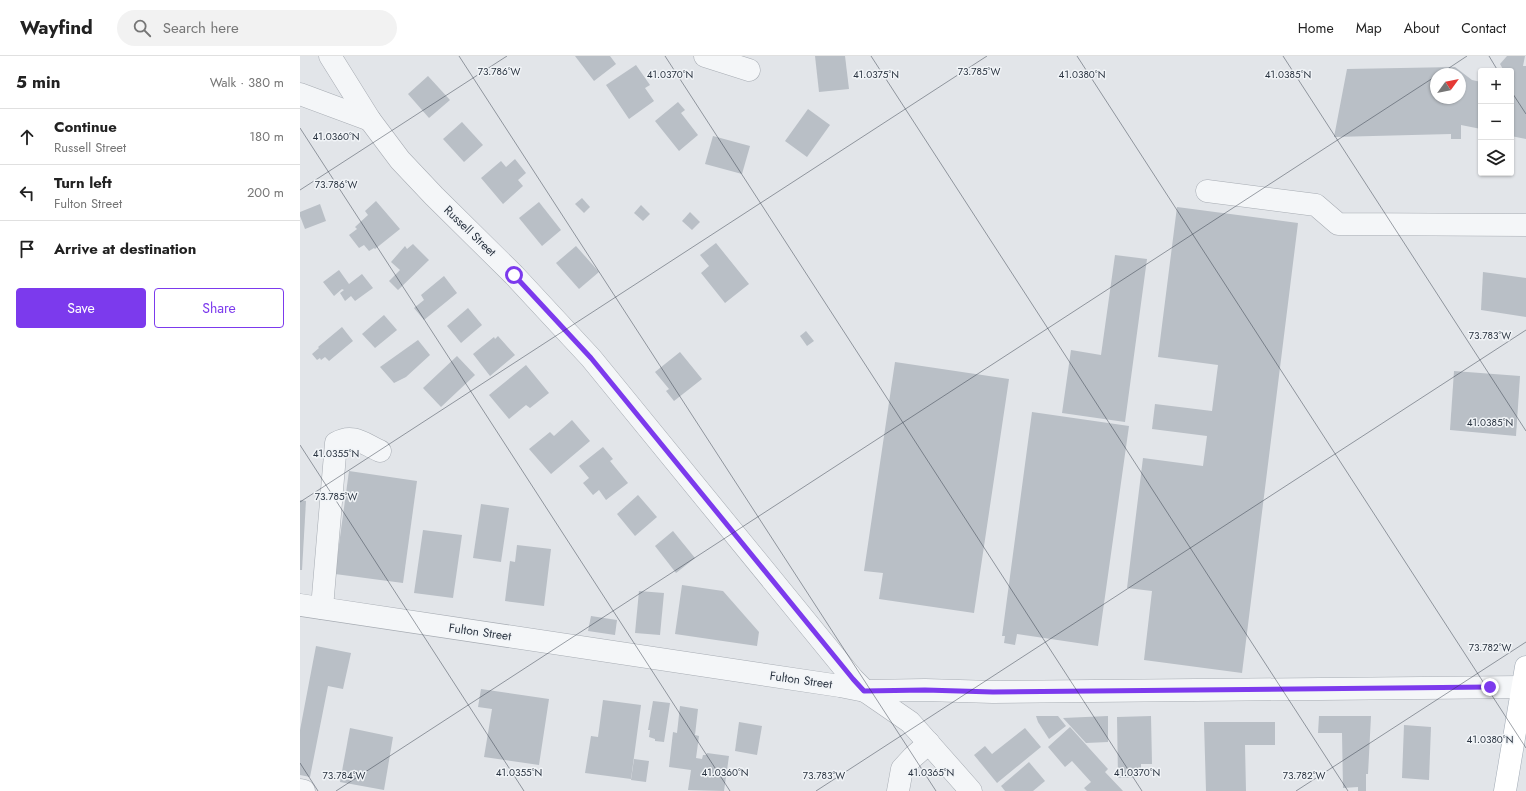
<!DOCTYPE html>
<meta charset="utf-8">
<style>
body{margin:0;font-family:Jost,sans-serif;background:#f2f2f2;color:#222}
.controls{position:absolute;right:12px;top:12px;display:grid;overflow:hidden;border-radius:4px;box-shadow:0 1px 3px #0004}
.controls button{width:36px;height:36px;display:grid;place-items:center;padding:0;border:0;border-bottom:1px solid #e0e0e0;background:#fff;color:#222;font:20px sans-serif}
.compass{position:absolute;left:1130px;top:12px;width:36px;height:36px;border-radius:50%;background:#fff;box-shadow:0 1px 3px #0004;rotate:57deg}
.stop{position:absolute;width:12px;height:12px;margin:-9px;border:3px solid #7c3aed;border-radius:50%;background:#fff}
.stop.end{background:#7c3aed;border-color:#fff;box-shadow:0 1px 4px #0008}
.list{margin:0;padding:0;list-style:none}
h2{display:flex;justify-content:space-between;align-items:center;height:52px;margin:0;padding:0 16px;font-size:17px}
h2 small{font-size:13px;font-weight:400;color:#767676}
.list li{display:grid;grid-template-columns:26px 1fr auto;gap:12px;align-items:center;box-sizing:border-box;height:56px;padding:0 16px;border-top:1px solid #e0e0e0}
.list b{display:block;font-size:15px;white-space:nowrap}
.list p{margin:0;font-size:13px;white-space:nowrap;color:#767676}
.list em{font-size:13px;font-style:normal;color:#767676}
.actions{display:flex;gap:8px;padding:12px 16px}
.actions a{flex:1;padding:9px 0;border:1px solid #7c3aed;border-radius:4px;text-align:center;font-size:14px;color:#7c3aed}
.actions .main{background:#7c3aed;color:#fff}
.icon{flex:none;width:22px;height:22px;fill:none;stroke:currentColor;stroke-width:2;stroke-linecap:round;stroke-linejoin:round}
.map{position:relative;flex:none;width:1226px;height:735px;overflow:hidden}
header{display:flex;align-items:center;gap:24px;box-sizing:border-box;height:56px;padding:0 20px;background:#fff;border-bottom:1px solid #e0e0e0}
header strong{font-size:19px}
nav{display:flex;gap:22px;margin-inline-start:auto;font-size:14px}
.search{width:280px;height:36px;background:#f2f2f2;display:flex;align-items:center;gap:10px;box-sizing:border-box;padding:0 14px;border-radius:22px;color:#767676;font-size:15px}
main{display:flex}
aside{flex:1;background:#fff}
.map>svg:first-child{display:block}
.building{fill:#b9bfc6;fill-rule:evenodd}
.lines{fill:none;stroke-linecap:round;stroke-linejoin:round}
.minor-casing{stroke:#a7acb3;stroke-width:23}
.major-casing{stroke:#a1aab5;stroke-width:23}
.minor{stroke:#f4f6f8;stroke-width:22}
.major{stroke:#fff;stroke-width:22}
.route{stroke:#7c3aed;stroke-width:5}
.ticks{fill:none;stroke:#2a3441;stroke-width:1;stroke-opacity:0.45}
.labels{text-anchor:middle;stroke-width:3;stroke-linejoin:round;paint-order:stroke}
.street-label{font-size:12px;fill:#2a3441;stroke:#f1f4f7}
.ticks-label{font-size:10px;text-anchor:middle;fill:#2a3441;stroke:#f1f4f7;stroke-width:3;stroke-linejoin:round;paint-order:stroke}
</style>
<header>
<strong>Wayfind</strong>
<div class="search"><svg class="icon" aria-label="search" viewBox="0 0 24 24"><circle cx="10" cy="10" r="6"/><path d="M15 15l6 6"/></svg>Search here</div>
<nav><a>Home</a><a>Map</a><a>About</a><a>Contact</a></nav>
</header>
<main>
<aside>
<h2>5 min<small>Walk · 380 m</small></h2>
<ul class="list">
<li><svg class="icon" aria-label="ahead" viewBox="0 0 24 24"><path d="M12 20V5M6 11l6-6 6 6"/></svg><div><b>Continue</b><p>Russell Street</p></div><em>180 m</em></li>
<li><svg class="icon" aria-label="left" viewBox="0 0 24 24"><path d="M17 20v-9H6M10 6l-5 5 5 5"/></svg><div><b>Turn left</b><p>Fulton Street</p></div><em>200 m</em></li>
<li><svg class="icon" aria-label="arrive" viewBox="0 0 24 24"><path d="M6 21V4h12l-3 4 3 4H6"/></svg><div><b>Arrive at destination</b></div></li>
</ul>
<div class="actions"><a class="main">Save</a><a>Share</a></div>
</aside>
<div class="map">
<svg width="1226" height="735" viewBox="0 0 1226 735">
<rect width="100%" height="100%" fill="#e2e5e9"/>
<g class="building">
<path d="M275 0H310L316 8 294 25Z"/>
<path d="M515 0H545L549 33 519 36Z"/>
<path d="M1207 0H1225L1223 10H1226V83L1211 80V15H1204L1200 8Z"/>
<path d="M336 9 350 29 345 32 354 45 329 63 306 29Z"/>
<path d="M1155 11 1172 24 1181 26V73L1161 69V83H1151V78L1034 81 1047 13ZM1136 18H1160V42H1136Z"/>
<path d="M128 20 150 44 129 62 108 38Z"/>
<path d="M378 46 385 54 381 57 398 79 379 95 355 65Z"/>
<path d="M508 53 530 69 507 101 485 85Z"/>
<path d="M162 66 183 89 164 106 143 83Z"/>
<path d="M413 80 450 90 442 118 405 108Z"/>
<path d="M215 103 226 117 218 124 223 130 203 148 181 122 201 105 206 111Z"/>
<path d="M282 142 290 151 284 157 275 148Z"/>
<path d="M76 145 100 173 75 193 74 192 69 195 64 189 59 192 49 179 57 173 55 171 68 159 65 155Z"/>
<path d="M239 146 261 174 242 190 219 162Z"/>
<path d="M20 148 26 165 5 173 0 160V156Z"/>
<path d="M341 149 350 158 343 165 334 157Z"/>
<path d="M877 151 998 167 942 617 844 604 852 535 827 532 843 402 903 410 907 380 852 373 855 348 912 355 918 309 858 301Z"/>
<path d="M390 156 400 166 392 174 382 165Z"/>
<path d="M416 187 449 228 425 247 401 217 409 210 400 199Z"/>
<path d="M113 188 129 204 98 234 89 225 100 214 91 206 105 190 107 193Z"/>
<path d="M276 190 299 216 279 233 256 207Z"/>
<path d="M815 199 847 203 825 366 762 357 771 294 801 299Z"/>
<path d="M39 214 49 228 62 218 73 232 55 245 51 240 45 245 40 237 44 234 42 233 34 240 23 226Z"/>
<path d="M1183 216 1226 222V261L1181 254Z"/>
<path d="M144 220 157 237 124 264 114 252 124 244 121 239Z"/>
<path d="M168 252 182 269 161 287 147 270Z"/>
<path d="M84 259 97 274 75 292 62 278Z"/>
<path d="M42 271 53 285 29 305 25 301 21 304 20 302 17 304 12 298 19 292 18 291Z"/>
<path d="M506 275 514 285 507 290 500 280Z"/>
<path d="M198 280 215 299 190 320 173 298 194 281 195 283Z"/>
<path d="M118 284 130 299 106 321 94 327 80 311Z"/>
<path d="M380 296 402 323 374 345 366 335 369 333 355 316Z"/>
<path d="M157 300 175 319 141 351 123 332Z"/>
<path d="M595 306 709 323 674 557 579 543 583 517 564 515Z"/>
<path d="M226 309 249 337 230 352 226 349 209 363 189 339Z"/>
<path d="M1154 315 1220 320 1216 380 1150 374Z"/>
<path d="M732 356 829 370 798 590 717 578 715 589 704 587 705 580H702Z"/>
<path d="M272 364 290 385 251 418 229 393 250 376 254 380Z"/>
<path d="M303 391 313 403 310 405 328 427 306 444 299 434 293 439 283 427 289 422 279 410Z"/>
<path d="M49 415 117 425 103 527 35 518Z"/>
<path d="M338 439 357 461 335 480 317 458Z"/>
<path d="M0 444 6 445 2 514H0Z"/>
<path d="M181 448 209 452 201 506 173 502Z"/>
<path d="M123 474 162 479 153 542 114 537Z"/>
<path d="M373 475 395 502 376 517 355 490Z"/>
<path d="M217 489 251 493 244 550 205 545 210 505 215 506Z"/>
<path d="M382 529 423 535 459 576 457 590 375 578Z"/>
<path d="M339 535 364 537 360 579 335 577Z"/>
<path d="M291 560 317 564 315 579 288 575Z"/>
<path d="M16 590 51 597 43 633 28 630 10 721 0 719V674Z"/>
<path d="M181 633 249 643 239 709 184 701 192 653 178 651Z"/>
<path d="M303 644 341 649 331 723 285 717 291 680 298 681Z"/>
<path d="M353 645 370 647 364 686 355 685V683L349 681 350 674H348Z"/>
<path d="M380 650 398 653 395 679 399 680 396 702 402 703 403 699H406L407 697 429 700 424 735 388 734 391 714 369 711 373 676 377 677Z"/>
<path d="M736 660H758L766 670 749 683 738 666Z"/>
<path d="M808 660V686L786 687 763 662Z"/>
<path d="M851 660 852 708H841V721L818 722 817 661Z"/>
<path d="M1019 660H1071L1068 718H1066V735H1058V731L1043 732 1042 677H1018Z"/>
<path d="M439 666 462 670 457 699 435 695Z"/>
<path d="M904 666H975V689H945L946 735H906Z"/>
<path d="M1104 669 1131 671 1129 724 1102 722Z"/>
<path d="M770 671 808 713 805 716 823 735H787L784 732 791 726 772 705 765 711 748 691Z"/>
<path d="M50 672 93 681 84 734 40 726Z"/>
<path d="M725 672 741 691 697 727 674 699 685 690 692 698Z"/>
<path d="M334 703 349 705 346 726 331 724Z"/>
<path d="M729 706 745 725 733 735H705L701 730Z"/>
</g>
<g class="lines">
<defs>
<g id="minor">
<path d="M30 0 70 64 100 104 134 140 214 219 291 302 553 623 565 635 610 666 671 735"/>
<path d="M405 0 449 14"/>
<path d="M0 38 70 64"/>
<path d="M907 135 1016 149 1038 168 1226 169"/>
<path d="M0 549 540 630 565 635 625 634 693 636 1222 631"/>
<path d="M22 552 36 387C53 377 64 388 80 395"/>
<path d="M0 734 4 735"/>
<path d="M598 735 602 713 613 701 629 687"/>
</g>
<path id="major" d="M1205 735 1226 611"/>
</defs>
<use href="#minor" class="minor-casing"/>
<use href="#major" class="major-casing"/>
<use href="#minor" class="minor"/>
<use href="#major" class="major"/>
</g>
<g class="lines">
<path class="route" d="M214 219 291 302 553 623 564 635 625 634 693 636 1190 631"/>
</g>
<path class="ticks" d="M159 0 636 735M365 0 842 735M571 0 1048 735M777 0 1226 692M983 0 1226 375M1189 0 1198 15M1140 18 1167 0M1211 35 1226 58M0 72 430 735M0 134 207 0M0 389 224 735M0 446 687 0M0 707 18 735M36 735 1136 20M516 735 1226 274M996 735 1226 586"/>
<g class="labels">
<g class="street-label">
<text transform="translate(170 175) rotate(44)" y="4">Russell Street</text>
<text transform="translate(180 576) rotate(8)" y="4">Fulton Street</text>
<text transform="translate(501 624) rotate(8)" y="4">Fulton Street</text>
</g>
</g>
<g class="ticks-label">
<text x="199" y="19">73.786°W</text>
<text x="679" y="19">73.785°W</text>
<text x="370" y="22">41.0370°N</text>
<text x="782" y="22">41.0380°N</text>
<text x="576" y="22">41.0375°N</text>
<text x="988" y="22">41.0385°N</text>
<text x="36" y="84">41.0360°N</text>
<text x="36" y="132">73.786°W</text>
<text x="1190" y="283">73.783°W</text>
<text x="1190" y="370">41.0385°N</text>
<text x="36" y="401">41.0355°N</text>
<text x="36" y="444">73.785°W</text>
<text x="1190" y="595">73.782°W</text>
<text x="1190" y="687">41.0380°N</text>
<text x="219" y="720">41.0355°N</text>
<text x="425" y="720">41.0360°N</text>
<text x="631" y="720">41.0365°N</text>
<text x="837" y="720">41.0370°N</text>
<text x="44" y="723">73.784°W</text>
<text x="524" y="723">73.783°W</text>
<text x="1004" y="723">73.782°W</text>
</g>
</svg>
<div class="controls">
<button>+</button>
<button>−</button>
<button><svg class="icon" aria-label="layers" viewBox="0 0 24 24"><path d="M12 4l9 5-9 5-9-5zM3 14l9 5 9-5"/></svg></button>
</div>
<svg class="compass" viewBox="-18 -18 36 36"><path d="M0-13l5 13h-10z" fill="#e53935"/><path d="M0 13l5-13h-10z" fill="#767676"/></svg>
<div class="stop" style="left:214px;top:219px"></div>
<div class="stop end" style="left:1190px;top:631px"></div>
</div>
</main>
